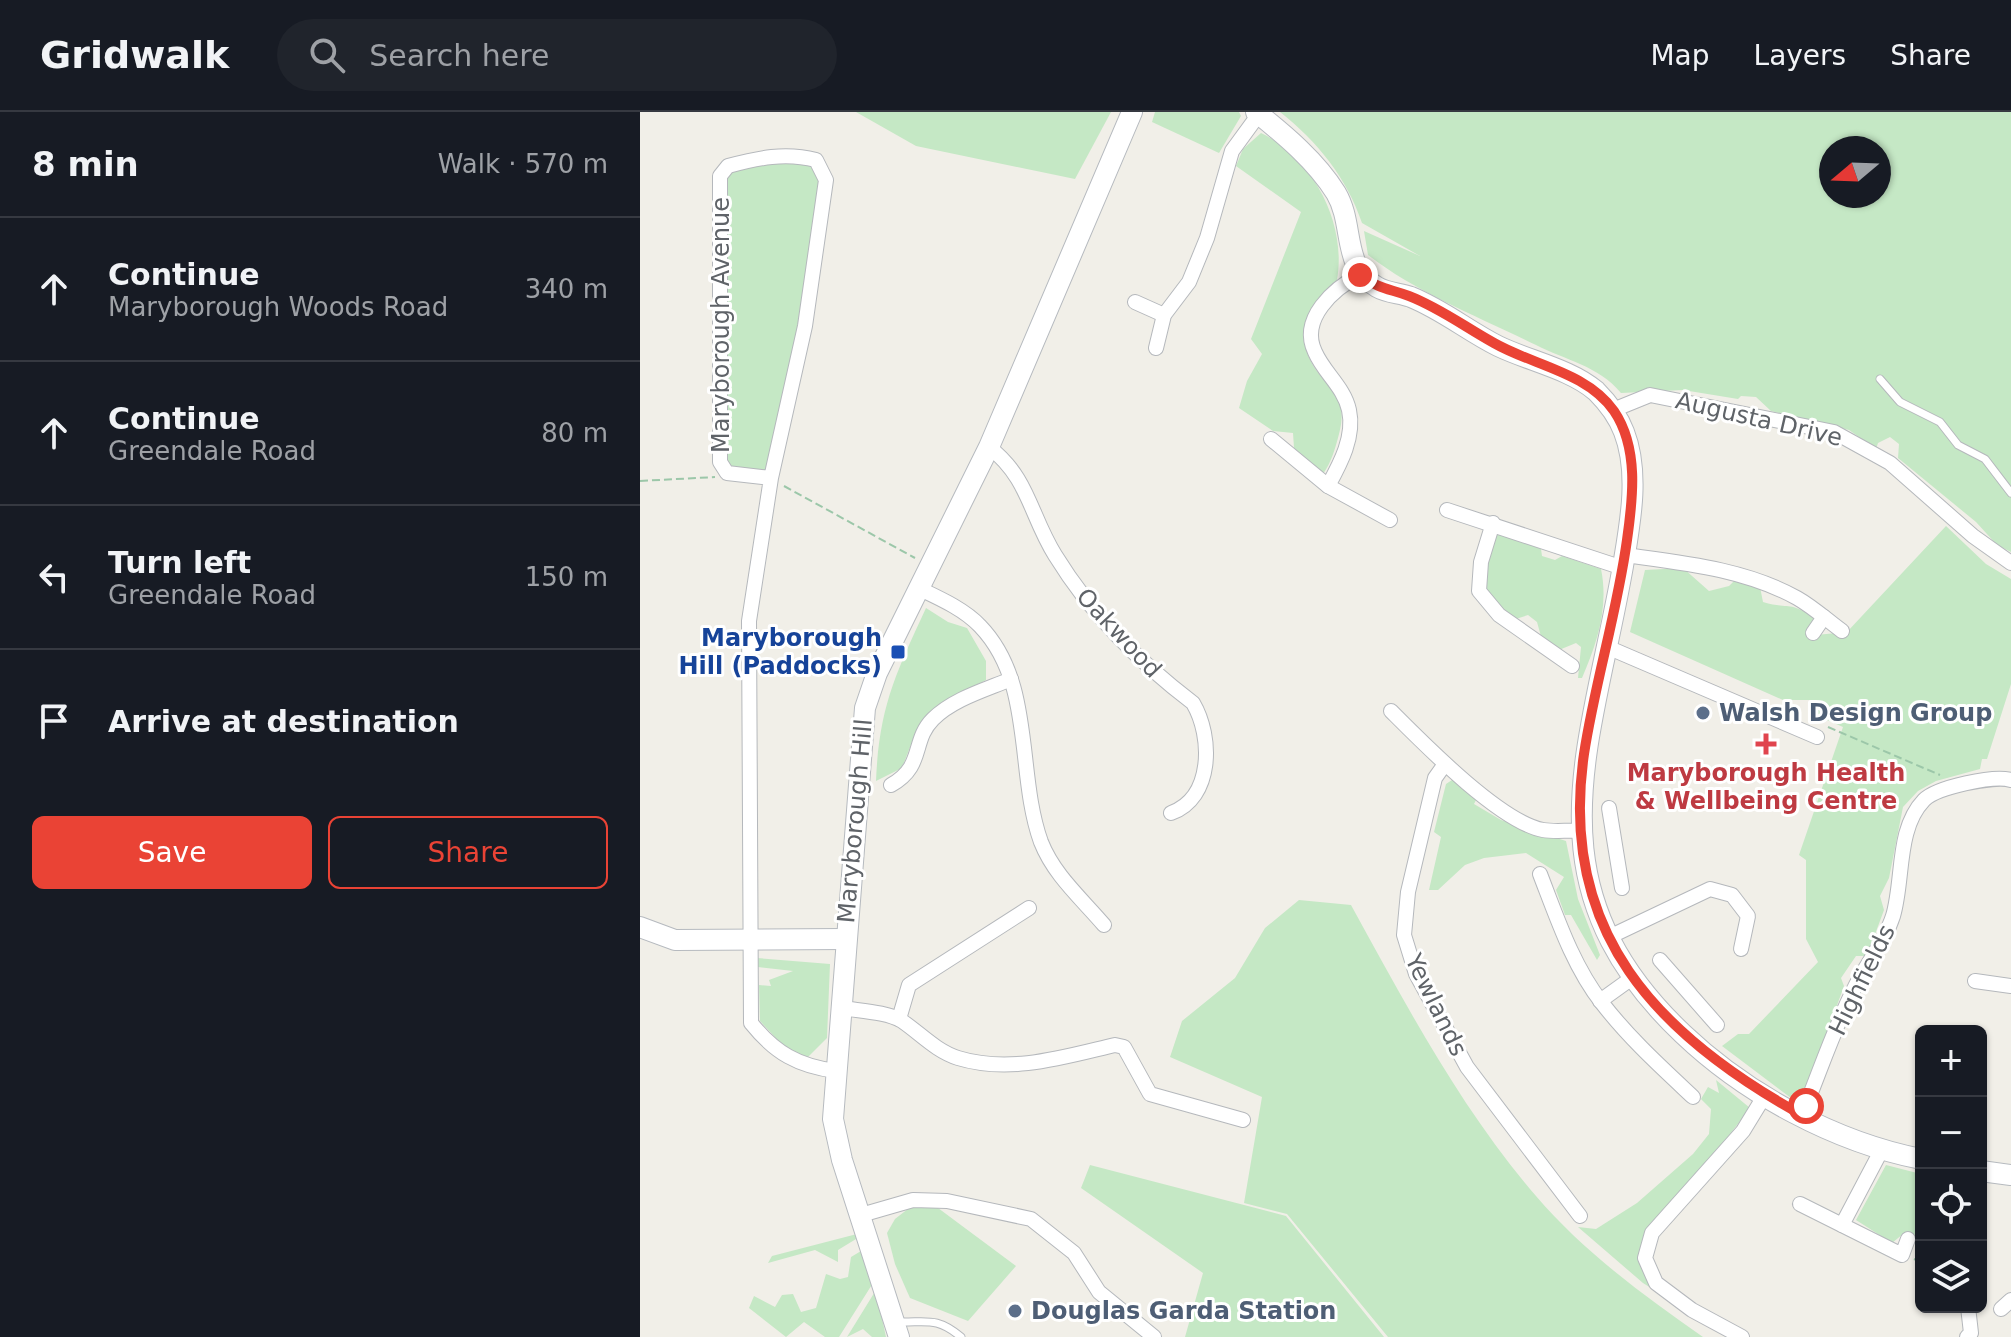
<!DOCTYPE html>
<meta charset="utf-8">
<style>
body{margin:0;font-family:"DejaVu Sans",sans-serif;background:#20242c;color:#f1f3f6}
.controls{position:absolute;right:24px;bottom:24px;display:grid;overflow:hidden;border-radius:12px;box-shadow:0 2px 6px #0004}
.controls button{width:72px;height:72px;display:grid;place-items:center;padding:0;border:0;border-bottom:2px solid #363941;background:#171b24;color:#f1f3f6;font:40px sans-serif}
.compass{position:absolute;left:1179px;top:24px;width:72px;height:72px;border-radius:50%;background:#171b24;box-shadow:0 2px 6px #0004;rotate:251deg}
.stop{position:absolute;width:24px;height:24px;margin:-18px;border:6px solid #ea4335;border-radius:50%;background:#fff}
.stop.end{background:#ea4335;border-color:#fff;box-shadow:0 2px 8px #0008}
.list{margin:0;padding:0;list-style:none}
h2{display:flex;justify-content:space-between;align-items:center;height:104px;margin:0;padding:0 32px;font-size:34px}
h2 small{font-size:26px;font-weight:400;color:#9ea1a6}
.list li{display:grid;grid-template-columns:52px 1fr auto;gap:24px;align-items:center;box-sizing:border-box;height:144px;padding:0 32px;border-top:2px solid #363941}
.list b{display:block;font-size:30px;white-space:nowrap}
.list p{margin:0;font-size:26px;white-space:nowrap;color:#9ea1a6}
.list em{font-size:26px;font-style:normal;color:#9ea1a6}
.actions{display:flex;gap:16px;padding:24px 32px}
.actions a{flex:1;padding:18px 0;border:2px solid #ea4335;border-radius:12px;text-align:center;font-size:28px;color:#ea4335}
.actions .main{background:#ea4335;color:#fff}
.icon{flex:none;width:44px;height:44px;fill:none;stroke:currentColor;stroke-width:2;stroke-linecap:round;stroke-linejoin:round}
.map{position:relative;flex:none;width:1371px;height:1225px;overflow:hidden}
header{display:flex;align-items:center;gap:48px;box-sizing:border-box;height:112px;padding:0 40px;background:#171b24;border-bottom:2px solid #363941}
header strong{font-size:38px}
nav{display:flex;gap:44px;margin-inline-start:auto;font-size:28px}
.search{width:560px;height:72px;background:#20242c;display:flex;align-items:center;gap:20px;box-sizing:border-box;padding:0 28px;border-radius:44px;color:#9ea1a6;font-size:30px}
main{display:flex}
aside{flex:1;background:#171b24}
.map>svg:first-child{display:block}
.green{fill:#c5e8c5;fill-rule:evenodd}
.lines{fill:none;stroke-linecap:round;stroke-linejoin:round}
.lane-casing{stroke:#b5b8bc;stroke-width:9}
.street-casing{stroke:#b5b8bc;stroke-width:16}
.secondary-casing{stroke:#b6babf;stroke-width:22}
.path{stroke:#9cc7a9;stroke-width:2;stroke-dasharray:8 4;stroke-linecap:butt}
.lane{stroke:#fff;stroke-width:7}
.street{stroke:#fff;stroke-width:14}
.secondary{stroke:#fff;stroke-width:20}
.route{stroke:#ea4335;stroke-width:10}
.transit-dot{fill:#1a4fb4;stroke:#fff;stroke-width:3}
.service-dot{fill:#5c6f8a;stroke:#fff;stroke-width:3}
.health-dot{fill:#e0444e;stroke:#fff;stroke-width:3}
.labels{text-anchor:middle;stroke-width:6;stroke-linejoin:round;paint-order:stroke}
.street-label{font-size:24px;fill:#5f6368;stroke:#fff}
.transit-label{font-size:24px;font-weight:bold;fill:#164399;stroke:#fff;text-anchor:end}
.service-label{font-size:24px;font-weight:bold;fill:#4e5e75;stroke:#fff;text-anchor:start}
.health-label{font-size:24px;font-weight:bold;fill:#be3a42;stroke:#fff}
</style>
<header>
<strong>Gridwalk</strong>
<div class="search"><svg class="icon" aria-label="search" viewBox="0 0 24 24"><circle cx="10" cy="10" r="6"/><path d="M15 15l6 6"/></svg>Search here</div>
<nav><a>Map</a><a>Layers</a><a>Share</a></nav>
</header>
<main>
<aside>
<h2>8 min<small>Walk · 570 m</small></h2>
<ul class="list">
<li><svg class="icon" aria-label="ahead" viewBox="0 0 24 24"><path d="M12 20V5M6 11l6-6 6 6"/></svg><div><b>Continue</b><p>Maryborough Woods Road</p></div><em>340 m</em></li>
<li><svg class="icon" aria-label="ahead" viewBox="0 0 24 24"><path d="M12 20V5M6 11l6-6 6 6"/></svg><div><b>Continue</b><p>Greendale Road</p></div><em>80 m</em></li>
<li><svg class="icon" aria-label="left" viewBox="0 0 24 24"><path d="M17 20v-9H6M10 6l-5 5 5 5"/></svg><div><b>Turn left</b><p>Greendale Road</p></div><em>150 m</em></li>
<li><svg class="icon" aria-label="arrive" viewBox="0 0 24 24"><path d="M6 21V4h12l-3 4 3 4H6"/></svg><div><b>Arrive at destination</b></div></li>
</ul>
<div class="actions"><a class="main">Save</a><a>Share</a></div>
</aside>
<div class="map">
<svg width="1371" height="1225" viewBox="0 0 1371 1225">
<rect width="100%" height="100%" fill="#f1efe8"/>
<g class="green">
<path d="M216 0H471L435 67 276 34Z"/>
<path d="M515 0H599L601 4 579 41 512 10Z"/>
<path d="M640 0H1371V440L1357 433 1336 410 1258 346 1259 332 1250 325 1238 331 1236 337 1209 318 1131 299 1116 285 1101 284 1098 287 1043 278 981 281C959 254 925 248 896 233 839 205 777 181 728 143L724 119 780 144 722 111C707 66 677 29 640 0ZM1191 36H1239V84H1191Z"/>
<path d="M621 21C673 46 707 111 697 168 681 187 658 213 667 240 679 276 711 276 699 322 695 337 692 349 683 362L654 336 653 321 633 319 599 296 607 269 622 242 611 227 661 100 596 54 603 37Z"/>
<path d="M169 47 185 73 131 366 87 361 79 213 88 54Z"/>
<path d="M1306 414 1346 452 1371 467V572L1347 647H1342L1340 657 1296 669 1278 679 1263 695 1249 766 1240 784 1244 798 1227 844H1216L1201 866 1204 874 1165 982 1151 986 1082 934 1098 922H1109L1178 850 1166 827V748L1159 743 1203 615 1180 605 1170 588H1143L990 520 1005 458 1043 456 1069 479 1089 474 1094 469 1120 475 1123 490C1150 498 1149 488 1176 507V523L1207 520Z"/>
<path d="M862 422 901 437 902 444 915 448 922 444 961 457C969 495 957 531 942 566H938L941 535 936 531 919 538 902 528 897 510 888 503 876 507 864 500 844 475 848 438 855 423Z"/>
<path d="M286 496 308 510 327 516 346 549V568L298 593 277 617 262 656 236 669C239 595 256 561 286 496Z"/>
<path d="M815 666 837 686 834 692 861 708 926 729 938 787 960 843 957 848 931 803H925L916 778 924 765 886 741 844 746 825 753 798 778H789L801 725 794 720 806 672Z"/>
<path d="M659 788 711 793C766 893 821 997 896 1084 944 1140 1003 1183 1063 1225H748L647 1102 604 1091 622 985 530 945 542 909 595 866 625 816Z"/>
<path d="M117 846 190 852 187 926 168 945 146 937 120 909 119 873 131 874 129 868 153 859 118 855Z"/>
<path d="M1076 968 1110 996 1071 1047 1008 1116 1000 1139 1010 1174 1030 1188 1003 1171 938 1115 956 1117 997 1091 1053 1042 1069 1022 1071 997 1061 987 1068 975 1079 981Z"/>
<path d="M450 1053 646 1104 744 1225H545L563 1161 441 1076Z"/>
<path d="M1246 1053 1281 1062V1129L1263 1122 1252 1131 1216 1108Z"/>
<path d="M273 1093 298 1096 376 1154 328 1209 270 1186 255 1152 247 1121 255 1107Z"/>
<path d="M217 1122 216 1127 198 1138V1150L175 1138 128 1151 132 1144Z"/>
<path d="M221 1139 233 1171 199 1225H185L164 1210 146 1225 109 1196 114 1184 135 1195 142 1183 153 1182 161 1200 176 1196 186 1162 200 1167 208 1165 211 1145Z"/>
<path d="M236 1178 246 1225H232L223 1217 207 1225Z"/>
</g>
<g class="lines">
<defs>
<g id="lane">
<path d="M1240 267 1260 290 1300 310 1318 333 1345 347 1371 381"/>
<path d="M257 1210C286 1211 296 1204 321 1225"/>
</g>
<g id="street">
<path d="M495 190 524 203"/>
<path d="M516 236 524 203 549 170 567 126 592 39 619 2"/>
<path d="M973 298 1010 283 1194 320 1250 351 1333 424 1371 451"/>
<path d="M631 327 688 374 750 408"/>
<path d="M349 335C389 366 390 403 415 443 452 503 498 549 553 591 573 625 573 686 531 701"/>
<path d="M131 366 87 361 80 350V64L88 54C118 46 145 40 176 48L186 68 165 214 131 366 109 509 111 911C135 941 158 954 196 959"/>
<path d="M688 374C700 352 715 325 709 298 704 275 684 261 675 240 659 207 694 176 720 163"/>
<path d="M807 398 983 456"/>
<path d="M853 411 841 450 839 479 859 503 932 554"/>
<path d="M985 443C1043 451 1105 457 1157 486 1173 495 1187 508 1202 519"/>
<path d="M278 476C299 486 324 497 340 514 395 571 376 661 401 730 414 763 441 786 464 813"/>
<path d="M1173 521 1184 505"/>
<path d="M967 535 1177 625"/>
<path d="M751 599C783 631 860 710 903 718 915 720 928 718 940 719"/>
<path d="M805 652 795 666 768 780 764 823 776 862 827 955 940 1104"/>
<path d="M251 673C285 654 271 629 293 607 313 587 345 578 371 567"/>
<path d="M969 696 982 776"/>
<path d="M900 762C917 806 933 854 962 891 989 926 1021 955 1053 985"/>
<path d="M969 825 1070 777 1092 783 1108 804 1101 837"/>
<path d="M1020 848 1077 913"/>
<path d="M1335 869 1371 874"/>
<path d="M960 889 992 866"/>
<path d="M202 896C220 899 247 900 262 909 281 922 296 939 318 946 370 962 424 945 475 933L484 935 510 982 603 1008"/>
<path d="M259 907 269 873 389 796"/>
<path d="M1162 1003C1179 962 1193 919 1213 879 1225 853 1244 832 1253 804 1264 767 1256 717 1284 688 1297 675 1354 663 1371 668"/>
<path d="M1160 1092 1262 1143 1268 1127"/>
<path d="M221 1103 273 1088 307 1089 391 1107 434 1141 459 1180 514 1225"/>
<path d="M1202 1113 1241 1039"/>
<path d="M1361 1197 1371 1188"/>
<path d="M1102 1225 1052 1198 1016 1171 1005 1146 1012 1121 1103 1019 1125 983"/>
<path d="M1327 1225 1331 1221 1328 1195"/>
</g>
<g id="secondary">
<path d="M616 0C645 23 676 49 696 81 715 113 701 154 737 175 747 181 760 181 771 185 803 198 828 219 858 234 889 249 930 257 956 279 968 291 978 304 984 320 1000 361 990 412 983 454 951 637 885 772 1043 922 1106 982 1195 1030 1281 1047"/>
<path d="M0 815 35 828 206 827"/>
<path d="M1341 1059 1371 1063"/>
<path d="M259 1225 202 1048 193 1007 225 596 237 561 349 335 492 0"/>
</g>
</defs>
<use href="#lane" class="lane-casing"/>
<use href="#street" class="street-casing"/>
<use href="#secondary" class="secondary-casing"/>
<g class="path">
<path d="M0 369 75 365"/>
<path d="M144 374 275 446"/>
<path d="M1188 615 1300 663"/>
<path d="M1274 1147 1281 1150"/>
</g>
<use href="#lane" class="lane"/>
<use href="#street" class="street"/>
<use href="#secondary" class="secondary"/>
</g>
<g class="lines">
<path class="route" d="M720 163C741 178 747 176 769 184 800 196 825 215 854 231 892 253 947 260 974 299 999 336 993 386 987 428 977 501 955 570 944 642 918 820 1017 923 1162 1003L1166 994"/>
</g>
<rect class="transit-dot" x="250" y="532" width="16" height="16" rx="4"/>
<g class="service-dot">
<circle cx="1063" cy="601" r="8"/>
<circle cx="375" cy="1199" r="8"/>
</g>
<path class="health-dot" d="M1122 620h8v8h8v8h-8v8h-8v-8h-8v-8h8z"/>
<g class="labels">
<g class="street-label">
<text transform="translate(81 213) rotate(-90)" y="8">Maryborough Avenue</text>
<text transform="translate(1119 307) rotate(13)" y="8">Augusta Drive</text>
<text transform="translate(479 521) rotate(47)" y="8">Oakwood</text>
<text transform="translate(215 709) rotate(-85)" y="8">Maryborough Hill</text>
<text transform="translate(1222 868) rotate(-64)" y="8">Highfields</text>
<text transform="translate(796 893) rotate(64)" y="8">Yewlands</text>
</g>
<g class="transit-label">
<text x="242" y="534">Maryborough<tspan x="242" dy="28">Hill (Paddocks)</tspan></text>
</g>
<g class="service-label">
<text x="1079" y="609">Walsh Design Group</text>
<text x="391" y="1207">Douglas Garda Station</text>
</g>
<g class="health-label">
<text x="1126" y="669">Maryborough Health<tspan x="1126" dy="28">&amp; Wellbeing Centre</tspan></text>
</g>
</g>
</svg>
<div class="controls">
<button>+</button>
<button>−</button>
<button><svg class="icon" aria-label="locate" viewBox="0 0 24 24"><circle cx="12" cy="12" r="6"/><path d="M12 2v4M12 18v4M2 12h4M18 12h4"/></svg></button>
<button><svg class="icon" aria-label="layers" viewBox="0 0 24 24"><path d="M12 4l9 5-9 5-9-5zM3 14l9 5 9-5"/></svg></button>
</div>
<svg class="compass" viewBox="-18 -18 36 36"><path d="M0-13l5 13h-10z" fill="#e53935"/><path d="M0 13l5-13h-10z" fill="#9ea1a6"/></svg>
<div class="stop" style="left:1166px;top:994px"></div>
<div class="stop end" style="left:720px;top:163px"></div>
</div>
</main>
